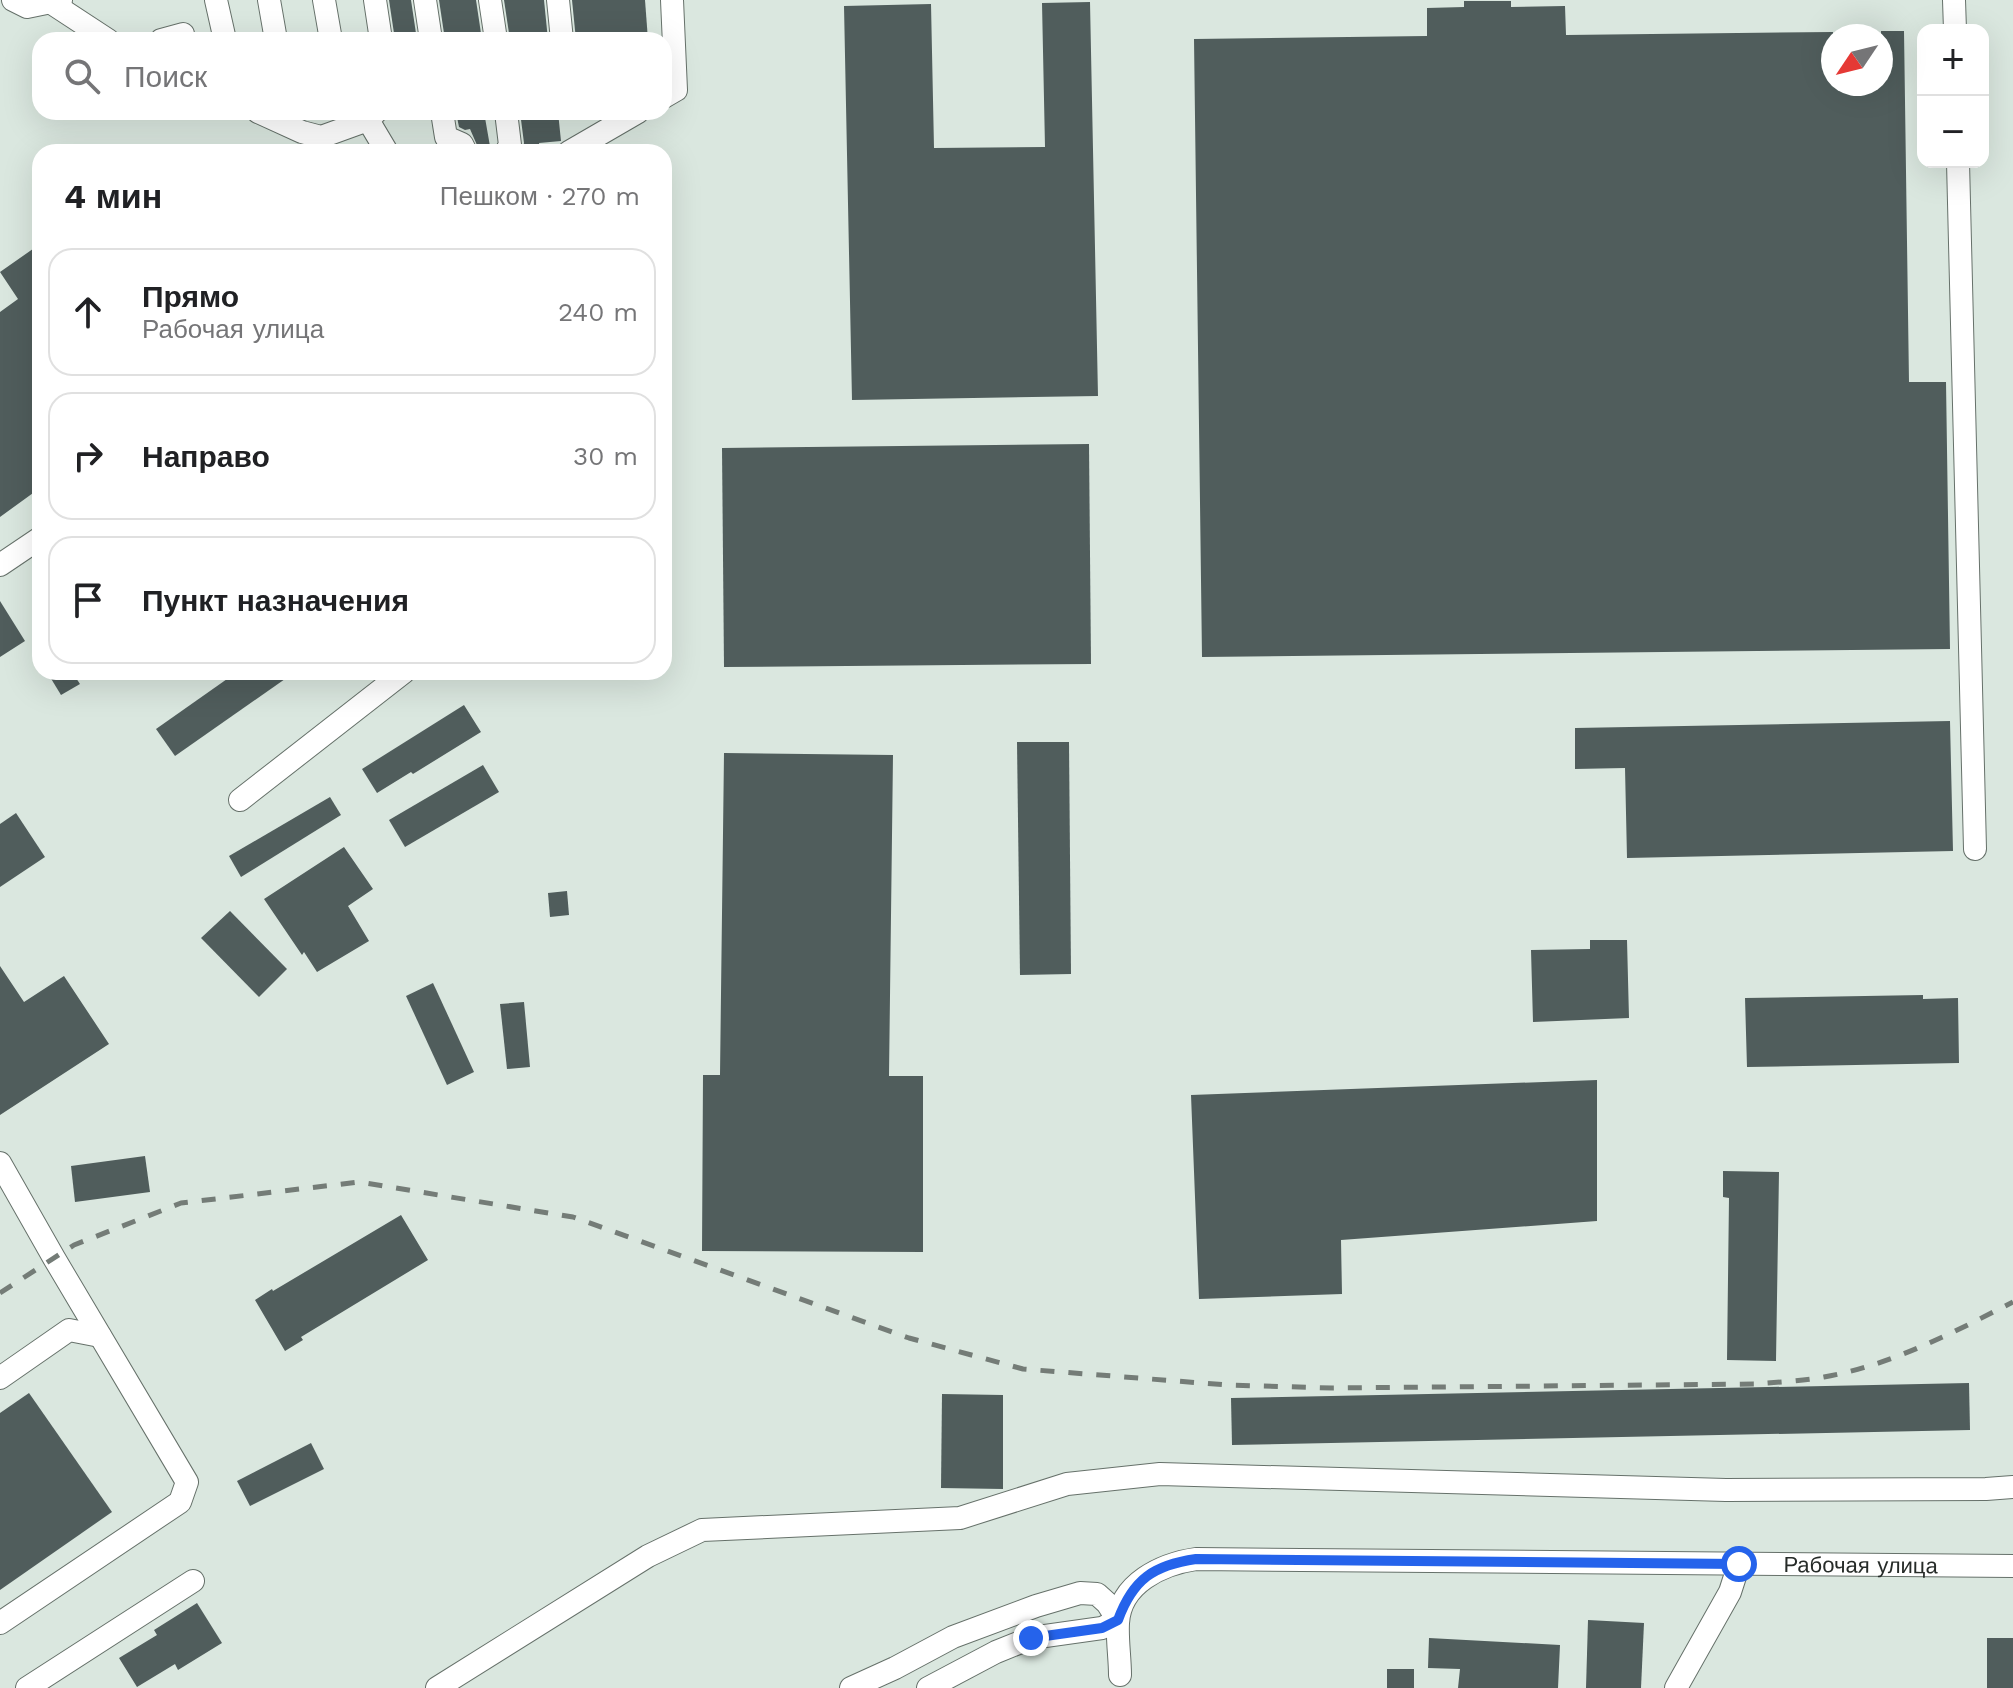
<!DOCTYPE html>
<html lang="ru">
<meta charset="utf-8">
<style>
body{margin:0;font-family:"Work Sans",sans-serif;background:#f6f6f6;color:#202124}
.controls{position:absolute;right:24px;top:24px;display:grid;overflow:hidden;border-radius:16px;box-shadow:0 8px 32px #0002}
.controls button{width:72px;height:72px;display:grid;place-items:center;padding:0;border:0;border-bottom:2px solid #e0e0e0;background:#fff;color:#202124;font:40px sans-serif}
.compass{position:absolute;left:1821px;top:24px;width:72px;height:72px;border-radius:50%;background:#fff;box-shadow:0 8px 32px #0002;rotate:235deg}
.stop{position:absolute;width:24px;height:24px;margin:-18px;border:6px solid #2563eb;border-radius:50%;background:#fff}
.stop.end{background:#2563eb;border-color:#fff;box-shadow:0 2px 8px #0008}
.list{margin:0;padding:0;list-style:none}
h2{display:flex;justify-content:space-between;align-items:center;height:104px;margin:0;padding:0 32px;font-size:34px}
h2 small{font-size:26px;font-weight:400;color:#757577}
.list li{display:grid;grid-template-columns:52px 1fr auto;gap:24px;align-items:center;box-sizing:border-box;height:128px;margin:0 16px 16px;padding:0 16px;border:2px solid #e0e0e0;border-radius:24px}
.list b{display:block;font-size:30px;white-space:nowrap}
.list p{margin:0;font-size:26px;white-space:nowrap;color:#757577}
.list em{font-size:26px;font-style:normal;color:#757577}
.icon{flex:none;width:44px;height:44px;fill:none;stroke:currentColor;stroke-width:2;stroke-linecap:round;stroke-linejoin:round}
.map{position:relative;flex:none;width:2013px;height:1688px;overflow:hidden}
.search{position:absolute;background:#fff;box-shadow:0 8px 32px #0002;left:32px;top:32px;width:640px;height:88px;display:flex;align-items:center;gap:20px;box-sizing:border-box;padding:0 28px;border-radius:24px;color:#757577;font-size:30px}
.panel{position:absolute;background:#fff;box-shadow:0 8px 32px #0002;left:32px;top:144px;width:640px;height:536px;border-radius:24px}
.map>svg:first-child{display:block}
.building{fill:#505d5c}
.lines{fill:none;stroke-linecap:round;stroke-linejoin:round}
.minor-casing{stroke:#66716a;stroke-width:24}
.minor{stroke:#fff;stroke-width:22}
.rail{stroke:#747c77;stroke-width:5;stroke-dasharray:14 14;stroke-linecap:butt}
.route{stroke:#2563eb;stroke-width:10}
.labels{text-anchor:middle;stroke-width:8;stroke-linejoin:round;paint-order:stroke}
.street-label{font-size:22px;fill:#262b28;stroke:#fff}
</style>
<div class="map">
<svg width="2013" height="1688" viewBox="0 0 2013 1688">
<rect width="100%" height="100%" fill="#dae7df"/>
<g class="building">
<path d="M389 0H411L417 40H395Z"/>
<path d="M439 0H476L482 40H445Z"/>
<path d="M504 0H544L548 40H510Z"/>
<path d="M572 0H645L648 40H576Z"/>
<path d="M1464 1H1511V7L1565 6 1566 35 1833 32V84H1881V31H1904L1909 382H1946L1950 649 1202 657 1194 39 1427 36V8L1464 7Z"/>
<path d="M1090 2 1098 396 852 400 844 6 931 4 934 148 1045 147 1042 3Z"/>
<path d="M456 112H484L491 152H480L470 129 465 130 459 127Z"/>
<path d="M520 112H558L561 141 539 143 540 150 522 152 524 143Z"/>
<path d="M40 244V488L0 517V312L18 299 0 272Z"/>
<path d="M1089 444 1091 664 724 667 722 448Z"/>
<path d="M0 601 25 641 0 657Z"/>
<path d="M47 672H72L80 684 61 695Z"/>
<path d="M237 672H295L175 756 156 729Z"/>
<path d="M464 705 481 732 413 774 411 772 377 793 362 769Z"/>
<path d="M1950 721 1953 851 1627 858 1625 768 1575 769V728Z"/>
<path d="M1017 742H1069L1071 974 1020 975Z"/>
<path d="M724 753 893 755 889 1076H923V1252L702 1251 703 1075H720Z"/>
<path d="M483 765 499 792 405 847 389 820Z"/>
<path d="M330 797 341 815 241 877 229 856Z"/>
<path d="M16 813 45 857 0 887V824Z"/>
<path d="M344 847 373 889 348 906 369 941 317 972 304 952 302 955 264 899Z"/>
<path d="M567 891 569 915 550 917 548 893Z"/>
<path d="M230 911 287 969 259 997 201 938Z"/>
<path d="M1590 940H1627L1629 1018 1533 1022 1531 950 1590 949Z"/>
<path d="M0 966 24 1002 64 976 109 1044 0 1115Z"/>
<path d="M433 983 474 1072 447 1085 406 996Z"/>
<path d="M1923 995V999L1958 998 1959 1063 1747 1067 1745 998Z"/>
<path d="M524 1002 530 1067 507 1069 500 1004Z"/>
<path d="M1597 1080V1221L1341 1240 1342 1294 1199 1299 1191 1095Z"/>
<path d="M145 1156 150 1192 75 1202 71 1166Z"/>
<path d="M1723 1171 1779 1172 1776 1361 1727 1360 1729 1198 1723 1197Z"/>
<path d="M401 1215 428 1260 301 1337 303 1340 285 1351 255 1300 272 1289 273 1291Z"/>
<path d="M1969 1383 1970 1430 1232 1445 1231 1398Z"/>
<path d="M29 1393 112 1512 0 1590V1413Z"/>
<path d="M942 1394 1003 1395V1489L941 1488Z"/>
<path d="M311 1443 324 1469 250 1506 237 1481Z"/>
<path d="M197 1603 222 1643 178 1670 175 1664 137 1687 119 1658 157 1635 154 1630Z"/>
<path d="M1588 1620 1644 1623 1641 1688H1586Z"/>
<path d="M1429 1638 1560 1645 1558 1688H1458L1460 1669 1428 1668Z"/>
<rect x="1987" y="1638" width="26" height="50"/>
<rect x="1387" y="1669" width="27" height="19"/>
</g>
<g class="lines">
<defs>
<g id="minor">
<path d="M13 0 27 7 61 0"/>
<path d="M216 0 225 40"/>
<path d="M269 0 276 40"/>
<path d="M324 0 331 40"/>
<path d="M375 0 381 40"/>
<path d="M425 0 431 40"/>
<path d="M490 0 496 40"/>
<path d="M558 0 562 40"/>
<path d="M1954 0 1955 30"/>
<path d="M50 2 108 40"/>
<path d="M161 40 183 34"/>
<path d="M664 97 676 90 672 0"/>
<path d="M258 112 302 132 321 137 368 120 376 112"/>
<path d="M442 112 446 137 462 144 466 152"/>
<path d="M506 112 510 145 506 152"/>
<path d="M368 120 387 152"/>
<path d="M569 152 638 112"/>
<path d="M1958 162 1975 849"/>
<path d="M0 565 40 538"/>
<path d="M240 800 404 672"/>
<path d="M0 1163 54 1258 187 1482 180 1502 0 1623"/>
<path d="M0 1378 69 1330 100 1336"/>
<path id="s1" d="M1120 1675C1120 1658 1117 1640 1118 1623 1120 1583 1162 1564 1196 1559L2013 1566"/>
<path d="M27 1688 193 1581"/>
<path d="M437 1688 648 1556 702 1530 960 1518 1067 1484 1160 1474 1726 1490 1986 1489 2013 1487"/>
<path d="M851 1688 895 1668 953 1637 1036 1606 1080 1593 1097 1594 1107 1603 1118 1620 1102 1628 1031 1638 996 1652 928 1688"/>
<path d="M1676 1688 1730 1592 1739 1564"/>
</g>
</defs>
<use href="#minor" class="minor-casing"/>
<use href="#minor" class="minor"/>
<path class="rail" d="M0 1293 74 1245 181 1203 359 1182 573 1217 909 1338 1023 1369 1227 1385 1332 1388 1756 1384C1778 1382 1802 1381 1824 1377 1892 1365 1952 1333 2013 1302"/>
</g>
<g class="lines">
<path class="route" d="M1031 1638 1102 1628 1118 1620C1133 1579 1154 1565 1196 1559L1739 1564"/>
</g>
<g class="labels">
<g class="street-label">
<text dy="8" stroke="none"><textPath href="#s1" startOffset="826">Рабочая улица</textPath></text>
</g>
</g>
</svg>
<div class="controls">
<button>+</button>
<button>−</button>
</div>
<svg class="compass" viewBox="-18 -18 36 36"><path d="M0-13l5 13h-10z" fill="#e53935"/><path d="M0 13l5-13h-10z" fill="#757577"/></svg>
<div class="stop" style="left:1739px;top:1564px"></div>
<div class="stop end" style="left:1031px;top:1638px"></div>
<div class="search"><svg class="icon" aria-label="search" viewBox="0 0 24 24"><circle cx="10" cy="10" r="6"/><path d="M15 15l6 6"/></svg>Поиск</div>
<section class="panel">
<h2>4 мин<small>Пешком · 270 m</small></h2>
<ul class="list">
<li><svg class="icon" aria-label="ahead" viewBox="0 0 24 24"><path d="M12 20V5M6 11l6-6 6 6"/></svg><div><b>Прямо</b><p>Рабочая улица</p></div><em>240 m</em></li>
<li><svg class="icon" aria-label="right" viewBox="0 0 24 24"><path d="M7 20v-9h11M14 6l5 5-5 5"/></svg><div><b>Направо</b></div><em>30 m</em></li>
<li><svg class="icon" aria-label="arrive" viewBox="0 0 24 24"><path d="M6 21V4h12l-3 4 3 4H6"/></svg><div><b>Пункт назначения</b></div></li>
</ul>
</section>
</div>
